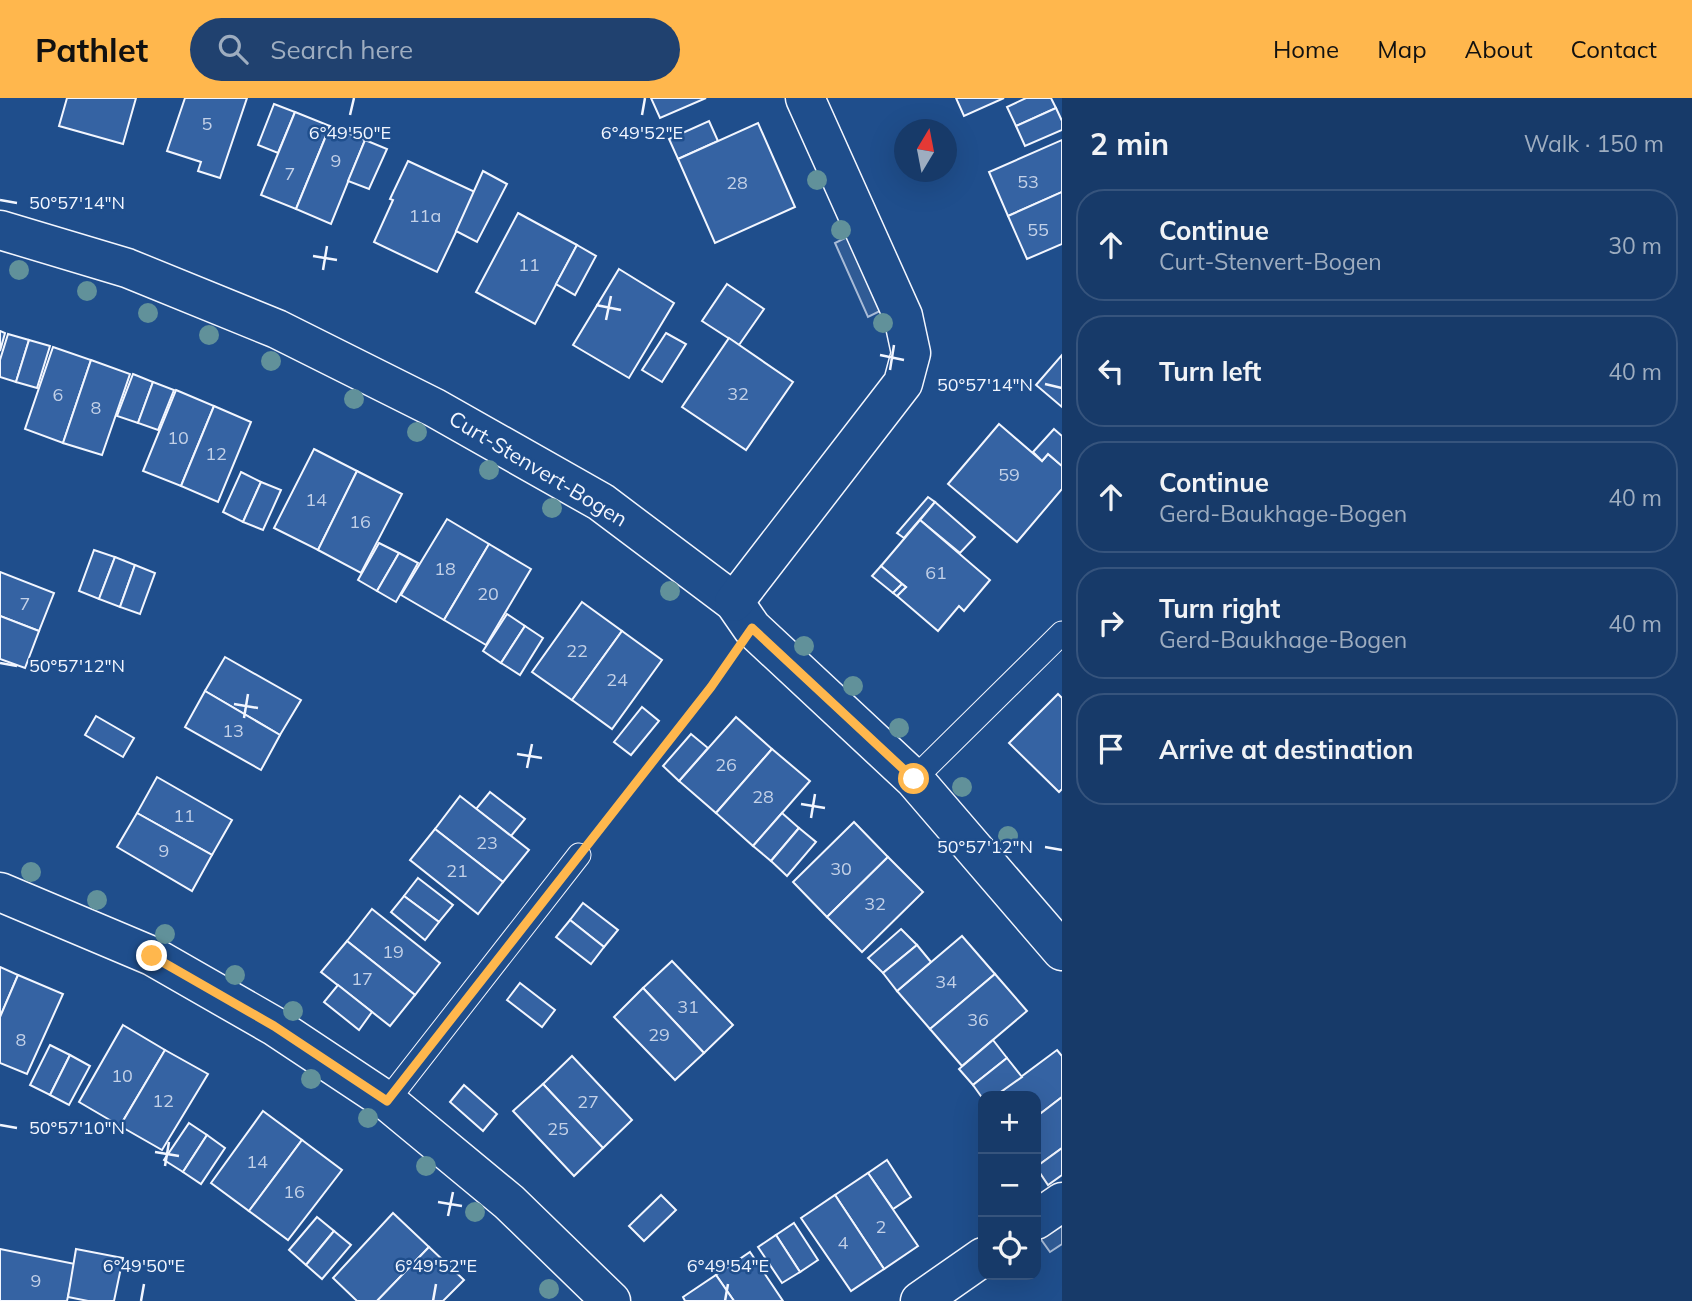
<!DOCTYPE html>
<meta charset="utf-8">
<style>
body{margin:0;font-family:Mulish,sans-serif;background:#20416f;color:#f1f3f6}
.controls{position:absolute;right:21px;bottom:21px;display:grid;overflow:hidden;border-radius:14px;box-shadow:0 7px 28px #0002}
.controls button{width:63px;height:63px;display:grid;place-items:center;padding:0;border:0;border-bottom:2px solid #36547d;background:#173a69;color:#f1f3f6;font:35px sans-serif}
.compass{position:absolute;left:894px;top:21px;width:63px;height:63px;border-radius:50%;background:#173a69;box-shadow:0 7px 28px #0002;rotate:10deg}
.stop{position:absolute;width:21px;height:21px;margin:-16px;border:5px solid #ffb74d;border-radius:50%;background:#fff}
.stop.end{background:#ffb74d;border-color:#fff;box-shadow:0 2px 7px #0008}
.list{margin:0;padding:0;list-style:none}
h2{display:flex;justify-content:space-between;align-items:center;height:91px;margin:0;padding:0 28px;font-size:30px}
h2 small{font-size:23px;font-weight:400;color:#9eadc0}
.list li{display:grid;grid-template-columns:46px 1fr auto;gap:21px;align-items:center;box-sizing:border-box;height:112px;margin:0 14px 14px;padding:0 14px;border:2px solid #36547d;border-radius:28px}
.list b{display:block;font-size:26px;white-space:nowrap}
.list p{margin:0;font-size:23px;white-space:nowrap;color:#9eadc0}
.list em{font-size:23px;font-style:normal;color:#9eadc0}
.icon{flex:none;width:38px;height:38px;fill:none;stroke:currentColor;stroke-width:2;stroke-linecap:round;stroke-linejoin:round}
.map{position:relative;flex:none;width:1062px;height:1203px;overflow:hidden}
header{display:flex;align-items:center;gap:42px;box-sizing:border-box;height:98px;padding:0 35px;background:#ffb74d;color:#111}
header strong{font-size:33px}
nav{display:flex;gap:38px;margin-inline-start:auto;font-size:24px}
.search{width:490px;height:63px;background:#20416f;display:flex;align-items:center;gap:18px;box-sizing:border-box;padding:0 24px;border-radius:38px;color:#9eadc0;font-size:26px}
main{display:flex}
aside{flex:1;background:#173a69}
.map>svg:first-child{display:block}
.parking{fill:#305b95;stroke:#a8bbd7;stroke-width:2}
.building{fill:#3563a3;stroke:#f2f6ff;stroke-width:2}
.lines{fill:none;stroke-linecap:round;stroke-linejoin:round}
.lane-casing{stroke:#f2f6ff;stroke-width:25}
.street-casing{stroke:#f2f6ff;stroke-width:41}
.path{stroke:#b3c4dc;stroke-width:4.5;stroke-dasharray:5 3.5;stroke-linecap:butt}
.lane{stroke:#1f4e8c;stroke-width:23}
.street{stroke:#1f4e8c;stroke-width:38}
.tree{fill:#61919a}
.route{stroke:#ffb74d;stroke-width:9}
.ticks{fill:none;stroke:#f2f6ff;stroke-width:2.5}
.labels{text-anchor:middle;stroke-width:5;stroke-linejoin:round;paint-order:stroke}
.number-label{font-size:18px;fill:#c3d1e8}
.street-label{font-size:21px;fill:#f2f6ff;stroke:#1f4e8c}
.ticks-label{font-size:18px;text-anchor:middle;fill:#f2f6ff;stroke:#1f4e8c;stroke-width:5;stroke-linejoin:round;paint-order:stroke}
</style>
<header>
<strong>Pathlet</strong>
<div class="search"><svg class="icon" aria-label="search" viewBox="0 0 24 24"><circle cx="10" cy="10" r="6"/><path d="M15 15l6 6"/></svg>Search here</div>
<nav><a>Home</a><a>Map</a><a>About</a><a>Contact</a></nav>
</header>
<main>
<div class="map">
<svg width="1062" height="1203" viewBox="0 0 1062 1203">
<rect width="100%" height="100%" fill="#1f4e8c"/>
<g class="parking">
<path d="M851 137 884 211 868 219 835 145Z"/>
<path d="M1062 1126V1146L1050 1154 1040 1140Z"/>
</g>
<g class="building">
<path d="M67 0H136L123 46 59 28Z"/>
<path d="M185 0H247L220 80 198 73 201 64 167 53Z"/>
<path d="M651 0H706L660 20Z"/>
<path d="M956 0H1004L964 18Z"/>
<path d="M1026 0H1051L1056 10 1016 28 1007 9Z"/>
<path d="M274 6 295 14 278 55 258 47Z"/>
<path d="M1056 10 1062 23V32L1025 48 1016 28Z"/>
<path d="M295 14 330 28 296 111 261 97Z"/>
<path d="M709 23 718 43 678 61 669 41Z"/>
<path d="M758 25 795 109 715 145 678 61Z"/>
<path d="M330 28 365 42 331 126 296 111Z"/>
<path d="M365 42 387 51 369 91 348 83Z"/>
<path d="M1062 42V94L1008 118 989 74Z"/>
<path d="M408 63 475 94 437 174 374 144 393 102 390 101Z"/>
<path d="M483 73 507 86 477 144 456 133Z"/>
<path d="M1062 94V146L1027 161 1008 118Z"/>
<path d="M518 115 577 147 535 226 476 194Z"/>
<path d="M577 147 596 158 575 197 556 186Z"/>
<path d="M619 171 674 205 629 280 573 247Z"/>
<path d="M727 186 764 211 739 247 702 223Z"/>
<path d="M0 233 5 235 0 253Z"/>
<path d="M666 235 686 246 662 284 642 272Z"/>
<path d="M8 236 29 242 16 284 0 279V262Z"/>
<path d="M729 240 793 284 746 352 682 309Z"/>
<path d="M29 242 50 248 37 290 16 284Z"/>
<path d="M53 249 91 262 63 345 25 331Z"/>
<path d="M1062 257V309L1036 287Z"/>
<path d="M91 262 130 276 102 357 63 345Z"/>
<path d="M133 276 153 284 138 325 117 318Z"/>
<path d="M153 284 174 292 158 332 138 325Z"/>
<path d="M176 292 214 308 181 388 143 373Z"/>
<path d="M214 308 251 324 218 404 181 388Z"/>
<path d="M999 326 1042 363 1048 356 1062 368V391L1017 444 948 386Z"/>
<path d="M1054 331 1062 338V368L1048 356 1042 363 1033 354Z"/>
<path d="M314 351 357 373 318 452 274 430Z"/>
<path d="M357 373 402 396 361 475 318 452Z"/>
<path d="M241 374 261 384 243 424 223 414Z"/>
<path d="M261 384 281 392 263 432 243 424Z"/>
<path d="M928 399 935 404 904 440 897 435Z"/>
<path d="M935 404 975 439 960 455 920 422Z"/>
<path d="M447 421 489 446 444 522 401 497Z"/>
<path d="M920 422 990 482 964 513 959 508 938 533 897 498 906 489 881 468Z"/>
<path d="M379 445 399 455 377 493 358 482Z"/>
<path d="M489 446 531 471 486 547 444 522Z"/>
<path d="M94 452 115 459 99 501 79 493Z"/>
<path d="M399 455 418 465 396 504 377 493Z"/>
<path d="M115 459 135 467 120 509 99 501Z"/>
<path d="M135 467 155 475 140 516 120 509Z"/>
<path d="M881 468 902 486 893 495 872 478Z"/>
<path d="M0 474 54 495 39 533 0 518Z"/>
<path d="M902 486 906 489 897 498 893 495Z"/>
<path d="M582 504 622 533 572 602 532 574Z"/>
<path d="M507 516 525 528 501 565 483 553Z"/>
<path d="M0 518 39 533 25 570 0 561Z"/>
<path d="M525 528 543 540 520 577 501 565Z"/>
<path d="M622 533 662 562 612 631 572 602Z"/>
<path d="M225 559 301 602 280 637 205 593Z"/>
<path d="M205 593 280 637 261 672 185 629Z"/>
<path d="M1058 596 1062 600V691L1059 694 1009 645Z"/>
<path d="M642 609 659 623 631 657 614 644Z"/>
<path d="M96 618 134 640 123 659 85 637Z"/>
<path d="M736 619 772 651 716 715 679 683Z"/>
<path d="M691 636 708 650 679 683 663 668Z"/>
<path d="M772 651 810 683 753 748 716 715Z"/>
<path d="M157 679 232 722 212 757 137 715Z"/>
<path d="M490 694 525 721 511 738 476 711Z"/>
<path d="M460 698 529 752 503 784 435 731Z"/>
<path d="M137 715 212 757 192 793 117 749Z"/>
<path d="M782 715 799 730 771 763 753 748Z"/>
<path d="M854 724 888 759 827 819 793 784Z"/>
<path d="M799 730 816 744 787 778 771 763Z"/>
<path d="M435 731 503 784 478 816 410 762Z"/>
<path d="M888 759 923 794 862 854 827 819Z"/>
<path d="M418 780 453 807 439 824 404 798Z"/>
<path d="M404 798 439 824 425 842 391 814Z"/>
<path d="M583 805 618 832 604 849 570 822Z"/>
<path d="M372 811 440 865 415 897 347 843Z"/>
<path d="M570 822 604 849 591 866 556 839Z"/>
<path d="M901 831 917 847 883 875 868 860Z"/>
<path d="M962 838 995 876 930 931 897 893Z"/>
<path d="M347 843 415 897 390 928 321 874Z"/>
<path d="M917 847 931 864 897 893 883 875Z"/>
<path d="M672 863 733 927 704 955 643 890Z"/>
<path d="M0 869 18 877 0 919Z"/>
<path d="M995 876 1027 913 962 968 930 931Z"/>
<path d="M18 877 63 896 27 976 0 965V919Z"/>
<path d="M520 885 555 912 542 929 507 902Z"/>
<path d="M338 887 372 914 359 932 324 904Z"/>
<path d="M643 890 704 955 675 982 614 919Z"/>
<path d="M123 927 165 952 120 1028 79 1004Z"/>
<path d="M993 942 1007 960 973 987 959 971Z"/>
<path d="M50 947 70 957 50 997 30 987Z"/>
<path d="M165 952 208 976 162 1052 120 1028Z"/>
<path d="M1057 952 1062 958V999L1036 1019V998H995Z"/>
<path d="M70 957 90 968 69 1007 50 997Z"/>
<path d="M572 958 632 1022 603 1050 543 986Z"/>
<path d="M1007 960 1022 979 995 998H983V1001L973 987Z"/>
<path d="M543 986 603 1050 574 1078 513 1013Z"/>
<path d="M464 987 497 1016 483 1033 450 1004Z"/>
<path d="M1062 999V1050L1036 1069V1019Z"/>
<path d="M263 1013 302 1042 249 1113 211 1085Z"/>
<path d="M189 1025 207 1037 183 1074 164 1062Z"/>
<path d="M207 1037 225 1050 201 1086 183 1074Z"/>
<path d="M302 1042 342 1072 288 1142 249 1113Z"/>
<path d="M1062 1050V1077L1048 1087 1036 1069Z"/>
<path d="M887 1062 911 1099 893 1111 868 1075Z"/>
<path d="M868 1075 918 1148 884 1171 835 1097Z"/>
<path d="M661 1097 676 1112 644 1143 629 1128Z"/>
<path d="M835 1097 884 1171 851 1193 801 1120Z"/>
<path d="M393 1115 429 1149 377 1203H357L333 1180Z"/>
<path d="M317 1119 334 1133 306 1167 289 1152Z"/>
<path d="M794 1125 818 1162 800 1174 776 1137Z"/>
<path d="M334 1133 351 1147 322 1181 306 1167Z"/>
<path d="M776 1137 800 1174 782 1185 758 1149Z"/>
<path d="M429 1149 464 1182 443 1203H377Z"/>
<path d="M0 1151 75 1166 67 1203H0Z"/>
<path d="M76 1151 123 1160 114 1203H88L68 1199Z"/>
<path d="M750 1154 783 1203H734L716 1177Z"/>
<path d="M716 1177 734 1203H685L683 1199Z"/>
</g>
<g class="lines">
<defs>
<g id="lane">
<path d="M914 681 1062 535"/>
<path d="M387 1003 579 757"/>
</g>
<g id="street">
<path d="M0 132 127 170 277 231 435 310 601 404 734 504 752 530 914 681 1062 853"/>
<path d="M734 504 903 285 911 255 903 218 805 0"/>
<path d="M0 794 152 858 274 928 387 1003 509 1104 611 1203"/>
<path d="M1036 1122 1062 1104"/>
<path d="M920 1203 983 1159"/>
</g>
</defs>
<use href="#lane" class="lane-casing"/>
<use href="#street" class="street-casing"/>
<path class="path" d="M601 729 726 567"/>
<use href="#lane" class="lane"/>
<use href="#street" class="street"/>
</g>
<g class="tree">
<circle cx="817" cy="82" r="10"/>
<circle cx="841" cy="132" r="10"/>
<circle cx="19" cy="172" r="10"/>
<circle cx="87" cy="193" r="10"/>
<circle cx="148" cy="215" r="10"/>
<circle cx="883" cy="225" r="10"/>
<circle cx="209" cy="237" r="10"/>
<circle cx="271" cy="263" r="10"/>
<circle cx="354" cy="301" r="10"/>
<circle cx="417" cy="334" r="10"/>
<circle cx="489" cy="372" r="10"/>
<circle cx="552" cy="410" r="10"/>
<circle cx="670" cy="493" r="10"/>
<circle cx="804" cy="548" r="10"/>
<circle cx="853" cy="588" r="10"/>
<circle cx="899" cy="630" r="10"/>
<circle cx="962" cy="689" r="10"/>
<circle cx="1008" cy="738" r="10"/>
<circle cx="31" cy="774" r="10"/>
<circle cx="97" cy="802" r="10"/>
<circle cx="165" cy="836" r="10"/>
<circle cx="235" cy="877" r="10"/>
<circle cx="293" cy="913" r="10"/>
<circle cx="311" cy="981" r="10"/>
<circle cx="368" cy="1020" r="10"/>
<circle cx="426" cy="1068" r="10"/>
<circle cx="475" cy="1114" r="10"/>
<circle cx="549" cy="1191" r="10"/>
</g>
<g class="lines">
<path class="route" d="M152 858 274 928 387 1003 711 589 752 530 914 681"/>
</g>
<path class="ticks" d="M350 17 354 0M642 17 645 0M0 102 17 105M313 158 337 162M323 172 327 148M596 207 621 212M606 222 611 198M880 257 904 262M890 272 894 247M1045 286 1062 290M0 565 17 568M234 606 258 610M244 620 248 596M517 656 542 660M527 670 532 646M801 706 825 710M811 720 815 696M1045 749 1062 752M0 1027 17 1030M155 1054 179 1058M165 1068 169 1044M438 1104 462 1108M448 1118 453 1094M141 1203 144 1186M433 1203 436 1186M725 1203 728 1186"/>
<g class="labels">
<g class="number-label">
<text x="207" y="32">5</text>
<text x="336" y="69">9</text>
<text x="290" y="82">7</text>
<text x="1028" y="90">53</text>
<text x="737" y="91">28</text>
<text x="425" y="124">11a</text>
<text x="1038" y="138">55</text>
<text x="529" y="173">11</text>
<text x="738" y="302">32</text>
<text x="58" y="303">6</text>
<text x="96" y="316">8</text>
<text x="178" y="346">10</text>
<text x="216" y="362">12</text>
<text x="1009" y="383">59</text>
<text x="316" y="408">14</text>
<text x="360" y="430">16</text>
<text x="445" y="477">18</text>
<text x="936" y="481">61</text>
<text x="488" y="502">20</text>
<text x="25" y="512">7</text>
<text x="577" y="559">22</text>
<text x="617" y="588">24</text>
<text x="233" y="639">13</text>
<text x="726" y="673">26</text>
<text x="763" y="705">28</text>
<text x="184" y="724">11</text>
<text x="487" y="751">23</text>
<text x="164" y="759">9</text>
<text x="841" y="777">30</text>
<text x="457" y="779">21</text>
<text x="875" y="812">32</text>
<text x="393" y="860">19</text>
<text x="362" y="887">17</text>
<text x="946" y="890">34</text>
<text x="688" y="915">31</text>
<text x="978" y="928">36</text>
<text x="659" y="943">29</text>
<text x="21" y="948">8</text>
<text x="122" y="984">10</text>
<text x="163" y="1009">12</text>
<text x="588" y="1010">27</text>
<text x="558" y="1037">25</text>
<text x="257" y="1070">14</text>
<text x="294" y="1100">16</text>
<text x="881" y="1135">2</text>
<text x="843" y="1151">4</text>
<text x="36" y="1189">9</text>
</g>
<g class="street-label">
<text transform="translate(538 371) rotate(31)" y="7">Curt-Stenvert-Bogen</text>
</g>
</g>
<g class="ticks-label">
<text x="350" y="41">6°49'50"E</text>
<text x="642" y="41">6°49'52"E</text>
<text x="77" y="111">50°57'14"N</text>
<text x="985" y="293">50°57'14"N</text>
<text x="77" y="574">50°57'12"N</text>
<text x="985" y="755">50°57'12"N</text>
<text x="77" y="1036">50°57'10"N</text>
<text x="144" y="1174">6°49'50"E</text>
<text x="436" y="1174">6°49'52"E</text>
<text x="728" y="1174">6°49'54"E</text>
</g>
</svg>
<div class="controls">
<button>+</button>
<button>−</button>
<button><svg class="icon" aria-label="locate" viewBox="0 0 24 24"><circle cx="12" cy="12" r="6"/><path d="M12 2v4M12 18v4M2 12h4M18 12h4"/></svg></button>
</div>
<svg class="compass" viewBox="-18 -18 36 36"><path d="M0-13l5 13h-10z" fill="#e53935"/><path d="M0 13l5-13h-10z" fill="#9eadc0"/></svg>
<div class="stop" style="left:914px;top:681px"></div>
<div class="stop end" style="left:152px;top:858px"></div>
</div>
<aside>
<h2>2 min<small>Walk · 150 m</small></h2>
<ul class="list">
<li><svg class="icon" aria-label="ahead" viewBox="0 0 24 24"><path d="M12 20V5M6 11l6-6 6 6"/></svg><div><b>Continue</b><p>Curt-Stenvert-Bogen</p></div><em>30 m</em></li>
<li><svg class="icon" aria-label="left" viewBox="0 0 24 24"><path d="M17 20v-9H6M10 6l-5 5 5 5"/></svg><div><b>Turn left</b></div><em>40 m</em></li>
<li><svg class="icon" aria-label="ahead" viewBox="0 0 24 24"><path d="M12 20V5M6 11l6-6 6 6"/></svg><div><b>Continue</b><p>Gerd-Baukhage-Bogen</p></div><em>40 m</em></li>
<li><svg class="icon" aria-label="right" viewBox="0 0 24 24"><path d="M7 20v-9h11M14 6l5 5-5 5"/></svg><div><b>Turn right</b><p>Gerd-Baukhage-Bogen</p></div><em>40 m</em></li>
<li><svg class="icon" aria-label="arrive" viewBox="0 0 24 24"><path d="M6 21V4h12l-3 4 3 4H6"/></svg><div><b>Arrive at destination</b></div></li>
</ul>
</aside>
</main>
